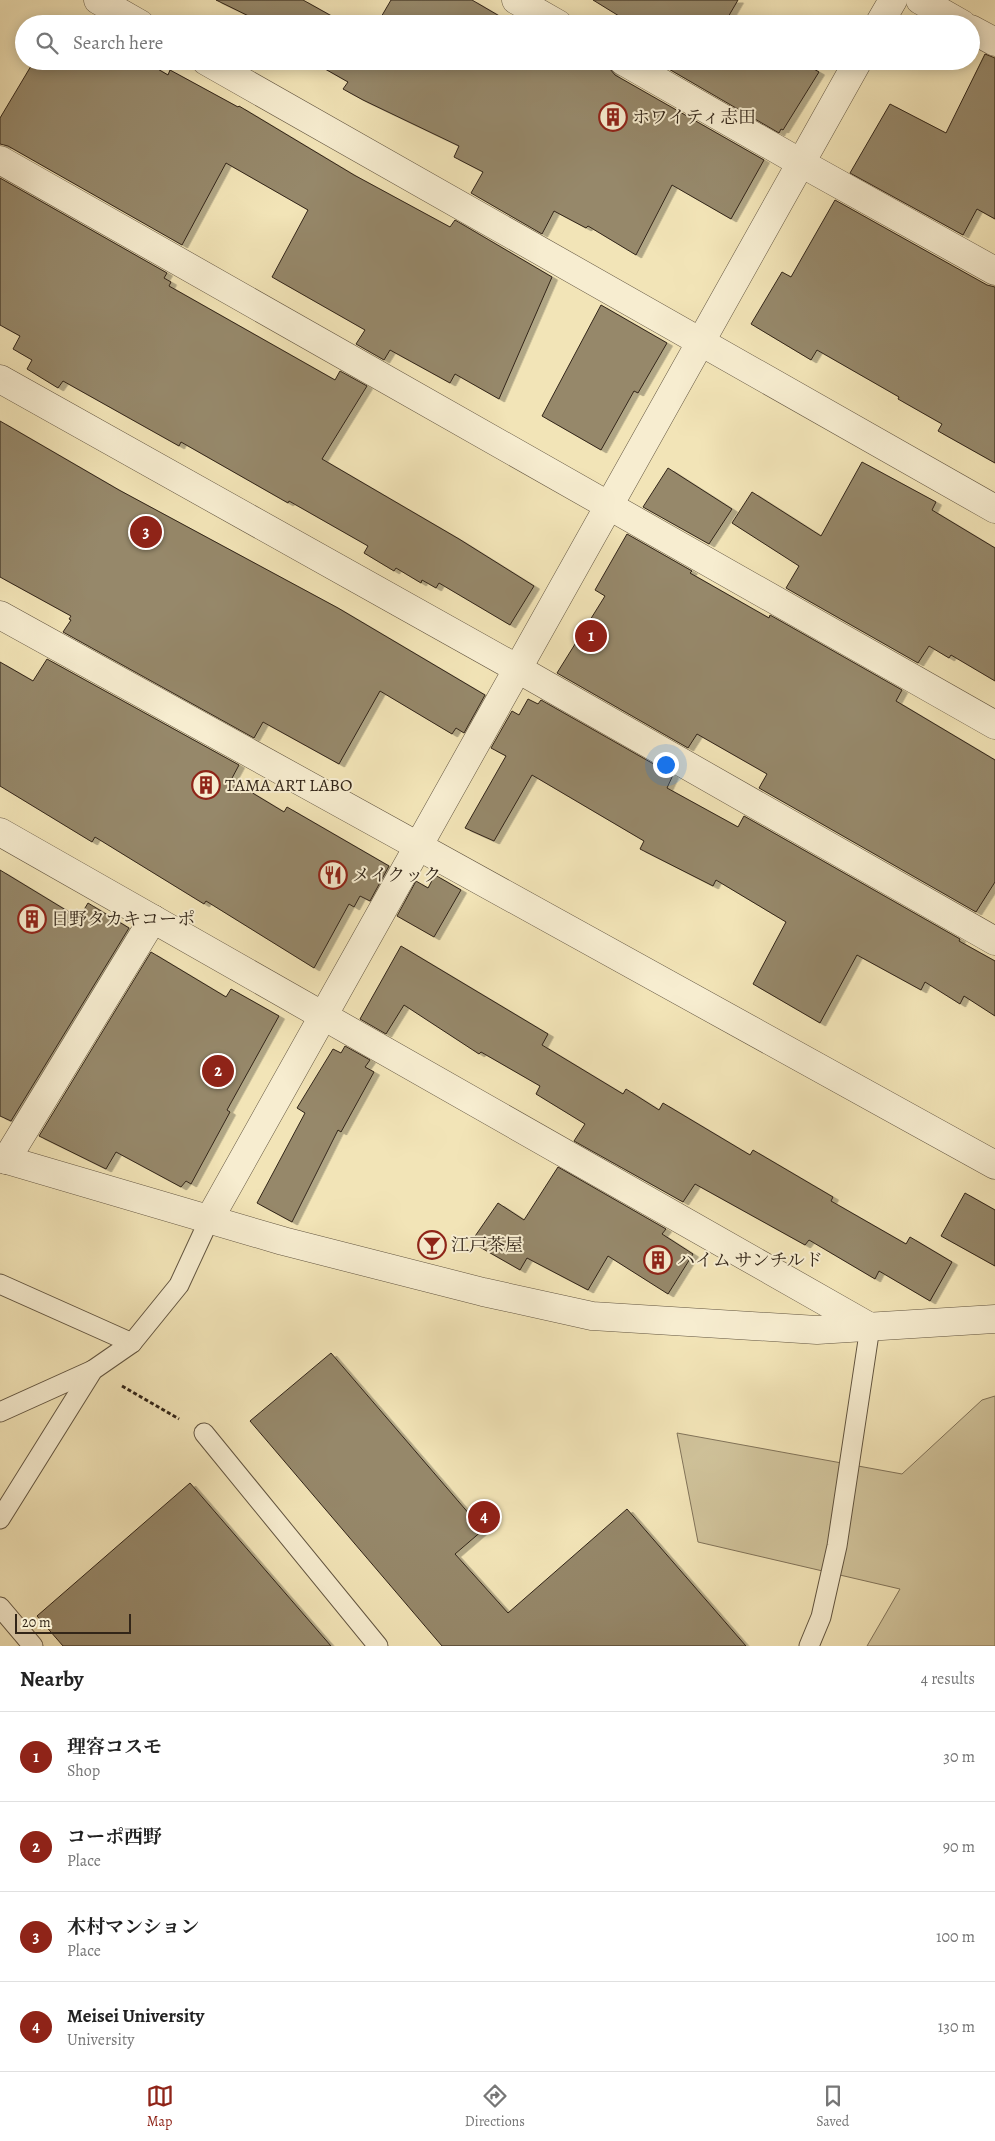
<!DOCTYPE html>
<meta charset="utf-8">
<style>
body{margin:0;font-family:Alegreya,"Noto Serif JP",serif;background:#f6f6f6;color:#222}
.scale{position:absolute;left:15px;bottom:12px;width:116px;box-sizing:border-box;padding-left:5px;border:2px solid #322518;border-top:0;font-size:14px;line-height:18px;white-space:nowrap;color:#322518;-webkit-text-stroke:4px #f7edd0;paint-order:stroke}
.you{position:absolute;left:665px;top:764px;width:18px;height:18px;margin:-12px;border:4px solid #fff;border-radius:50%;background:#1a73e8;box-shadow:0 0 0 8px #1a73e833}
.badge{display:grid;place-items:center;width:32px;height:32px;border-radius:50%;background:#8f2418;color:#fff;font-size:16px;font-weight:700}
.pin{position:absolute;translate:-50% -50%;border:2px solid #fff;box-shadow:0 1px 5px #0006}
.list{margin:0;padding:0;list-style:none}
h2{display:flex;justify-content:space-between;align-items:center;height:65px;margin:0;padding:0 20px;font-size:21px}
h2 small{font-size:16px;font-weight:400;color:#767676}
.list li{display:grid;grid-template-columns:32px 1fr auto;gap:15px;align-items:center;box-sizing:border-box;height:90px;padding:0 20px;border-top:1px solid #e0e0e0}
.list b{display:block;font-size:19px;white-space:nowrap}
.list p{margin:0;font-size:16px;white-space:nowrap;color:#767676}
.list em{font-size:16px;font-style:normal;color:#767676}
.icon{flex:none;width:28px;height:28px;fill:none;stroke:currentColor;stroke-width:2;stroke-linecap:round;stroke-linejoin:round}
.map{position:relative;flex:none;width:995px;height:1646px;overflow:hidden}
.search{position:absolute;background:#fff;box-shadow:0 2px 12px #0003;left:15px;right:15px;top:15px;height:55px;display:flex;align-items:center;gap:12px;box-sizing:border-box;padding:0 18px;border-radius:28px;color:#767676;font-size:19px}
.sheet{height:425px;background:#fff}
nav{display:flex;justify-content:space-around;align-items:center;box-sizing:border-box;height:70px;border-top:1px solid #e0e0e0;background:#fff;font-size:14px;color:#767676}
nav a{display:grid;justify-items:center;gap:2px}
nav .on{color:#8f2418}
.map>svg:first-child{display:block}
.green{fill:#d1c49c;stroke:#82745a}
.building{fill:#96886b;stroke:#322518;filter:url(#shadow)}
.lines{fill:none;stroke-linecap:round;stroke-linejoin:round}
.lane-casing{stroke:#625540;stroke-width:21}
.street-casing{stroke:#625540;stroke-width:29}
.path{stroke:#322518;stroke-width:3;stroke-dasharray:4 2.5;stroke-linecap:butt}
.lane{stroke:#f7edd0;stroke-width:19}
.street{stroke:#f7edd0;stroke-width:28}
.labels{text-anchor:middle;stroke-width:4;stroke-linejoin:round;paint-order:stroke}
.poi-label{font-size:18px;fill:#322518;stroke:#f7edd0;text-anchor:start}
</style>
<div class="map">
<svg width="995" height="1646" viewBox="0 0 995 1646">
<defs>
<filter id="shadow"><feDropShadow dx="5.5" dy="3" stdDeviation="0" flood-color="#0004"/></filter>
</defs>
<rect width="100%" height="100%" fill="#f2e4b7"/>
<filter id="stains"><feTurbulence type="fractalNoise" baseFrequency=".004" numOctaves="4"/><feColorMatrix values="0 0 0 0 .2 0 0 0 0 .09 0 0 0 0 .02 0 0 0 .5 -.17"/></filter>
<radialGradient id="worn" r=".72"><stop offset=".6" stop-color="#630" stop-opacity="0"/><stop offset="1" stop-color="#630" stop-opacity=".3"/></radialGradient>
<path class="green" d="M995 1396V1646H867L900 1589 698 1542 677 1433 902 1474 982 1400Z"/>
<g class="building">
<path d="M216 0H303L346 24H265Z"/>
<path d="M391 0H472L508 21 507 24H377Z"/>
<path d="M593 0H738L724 24H632Z"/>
<path d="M985 54 995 58V219L977 209 963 235 850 173 890 104 946 133Z"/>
<path d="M34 61H144L168 75 170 70 238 107 239 106 354 175 450 227 455 220 552 277 499 399 455 374 450 383 390 350 384 360 356 344 365 330 272 277 308 210 226 163 182 245 8 146 0 144V118Z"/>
<path d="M311 61H607L610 69 615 75 764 160 731 219 672 185 636 255 588 226 586 228 554 211 542 234 471 193 483 172 454 157 459 146 363 100 343 89 348 82Z"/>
<path d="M655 61H800L819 72 783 130 781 129 779 133Z"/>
<path d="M0 178 167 273 164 278 171 282 169 286 335 380 340 371 367 386 322 459 459 539 534 586 510 625 439 583 436 588 422 580 421 583 396 568 394 571 364 553 368 546 289 501 288 503 181 442 179 446 63 381 58 388 27 369 32 360 13 349 20 336 0 325Z"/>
<path d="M835 200 987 285 995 287V463L938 431 942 424 898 399 899 397 817 350 811 360 751 324 782 272 791 277Z"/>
<path d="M601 305 667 343 638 393 634 391 601 450 542 416Z"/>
<path d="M0 421 119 490 338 608 485 695 464 733 456 728 452 734 380 691 339 764 263 722 254 738 63 632 71 620 69 619 71 616 0 577Z"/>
<path d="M862 462 936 502 932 510 995 548V681L951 655 949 658 929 646 918 663 786 588 799 566 732 523 752 492 821 536Z"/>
<path d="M668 468 732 509 709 544 643 507Z"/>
<path d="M627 534 692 571 690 573 769 618 770 615 902 690 896 701 995 760V882L976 912 759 788 767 774 697 734 688 748 557 673 605 596 595 590Z"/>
<path d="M47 659 239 765 231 780 284 812 287 807 389 866 370 901 360 896 354 907 349 904 314 968 206 901 204 904 95 837 92 842 0 786V662L33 681Z"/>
<path d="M528 699 538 704 541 700 673 775 667 788 738 827 744 816 960 939 959 941 995 961V1016L964 996 960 1004 925 982 921 990 857 955 820 1023 753 984 786 922 716 880 713 886 640 849 644 841 532 775 494 841 465 828 506 756 491 748 512 711 519 715Z"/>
<path d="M0 870 79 918 88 903 129 928 11 1121 0 1116Z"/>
<path d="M435 875 461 890 434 937 397 916 416 881 428 888Z"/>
<path d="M401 946 548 1034 542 1045 623 1094 626 1089 659 1110 663 1103 750 1155 753 1150 833 1197 831 1201 906 1244 910 1237 952 1262 930 1301 879 1271 875 1279 809 1240 805 1245 695 1184 683 1202 574 1141 585 1124 536 1094 540 1086 481 1052 479 1054 404 1005 386 1034 360 1019Z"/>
<path d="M151 952 226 997 231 989 279 1016 227 1110 230 1112 191 1184 186 1181 181 1187 116 1152 106 1169 39 1136Z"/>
<path d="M345 1046 370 1060 365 1067 374 1072 341 1132 338 1130 292 1222 257 1203 305 1113 297 1108 333 1049 341 1053Z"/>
<path d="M558 1167 666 1229 662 1234 693 1254 668 1294 608 1256 588 1290 527 1258 520 1270 471 1242 498 1203 524 1220Z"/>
<path d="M965 1193 995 1210V1266L941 1236Z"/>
<path d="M331 1353 483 1530 455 1554 508 1613 627 1509 746 1646H442L250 1421Z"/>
<path d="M190 1483 331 1646H63L37 1616Z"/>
</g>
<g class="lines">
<defs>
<g id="lane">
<path d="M0 1284 132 1343"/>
<path d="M0 1412 93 1370"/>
<path d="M204 1433 378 1646"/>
<path d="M0 1519 93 1370 132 1343 179 1285 210 1218"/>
<path d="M0 1607 33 1646"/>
<path d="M809 1646 821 1617 837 1546 870 1327"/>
</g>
<g id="street">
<path d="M98 0 140 24"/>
<path d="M516 0 558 24"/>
<path d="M920 0 962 24"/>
<path d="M879 24 893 0"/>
<path d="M971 29 995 42"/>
<path d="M206 61 995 509"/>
<path d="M623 61 801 163 995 271"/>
<path d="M0 160 995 725"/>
<path d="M0 379 518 669 995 941"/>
<path d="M0 615 995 1165"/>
<path d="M0 832 870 1327"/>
<path d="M0 1158 283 1241 483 1292 592 1316 817 1330 995 1319"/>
<path d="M6 1160 153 919"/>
<path d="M210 1218 858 61"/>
</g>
</defs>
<use href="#lane" class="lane-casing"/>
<use href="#street" class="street-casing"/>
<path class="path" d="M122 1386 179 1419"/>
<use href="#lane" class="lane"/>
<use href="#street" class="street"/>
</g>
<defs>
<symbol id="building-ring" viewBox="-11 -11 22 22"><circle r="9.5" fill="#f7edd0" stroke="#8f2418" stroke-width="1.5"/><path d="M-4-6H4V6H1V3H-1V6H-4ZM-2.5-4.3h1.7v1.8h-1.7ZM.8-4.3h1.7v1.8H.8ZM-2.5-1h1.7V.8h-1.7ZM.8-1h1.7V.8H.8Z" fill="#8f2418"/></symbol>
<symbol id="restaurant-ring" viewBox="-11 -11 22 22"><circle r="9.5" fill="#f7edd0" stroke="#8f2418" stroke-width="1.5"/><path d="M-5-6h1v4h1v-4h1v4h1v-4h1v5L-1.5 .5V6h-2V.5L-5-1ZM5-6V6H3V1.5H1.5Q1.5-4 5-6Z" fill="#8f2418"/></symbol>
<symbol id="bar-ring" viewBox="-11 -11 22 22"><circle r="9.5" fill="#f7edd0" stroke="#8f2418" stroke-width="1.5"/><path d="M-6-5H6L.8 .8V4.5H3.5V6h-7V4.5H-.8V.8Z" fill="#8f2418"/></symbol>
</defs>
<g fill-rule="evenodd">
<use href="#building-ring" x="597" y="101" width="32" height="32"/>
<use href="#building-ring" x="190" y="769" width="32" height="32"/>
<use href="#restaurant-ring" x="317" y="859" width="32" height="32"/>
<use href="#building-ring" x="16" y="903" width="32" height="32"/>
<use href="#bar-ring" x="416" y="1229" width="32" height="32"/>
<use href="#building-ring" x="642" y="1244" width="32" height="32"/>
</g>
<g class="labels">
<g class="poi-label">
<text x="632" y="123">ホワイティ志田</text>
<text x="225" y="791">TAMA ART LABO</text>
<text x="352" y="881">メイクック</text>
<text x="51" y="925">日野タカキコーポ</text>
<text x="451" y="1251">江戸茶屋</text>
<text x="677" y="1266">ハイム サンチルド</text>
</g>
</g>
<rect width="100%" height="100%" filter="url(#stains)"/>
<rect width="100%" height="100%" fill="url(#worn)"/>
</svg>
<div class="scale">20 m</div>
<div class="you"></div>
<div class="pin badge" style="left:591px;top:636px">1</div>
<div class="pin badge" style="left:218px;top:1071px">2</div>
<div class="pin badge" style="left:146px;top:532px">3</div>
<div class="pin badge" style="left:484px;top:1517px">4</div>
<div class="search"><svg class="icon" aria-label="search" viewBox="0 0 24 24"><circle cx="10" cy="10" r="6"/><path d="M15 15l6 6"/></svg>Search here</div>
</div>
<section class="sheet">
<h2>Nearby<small>4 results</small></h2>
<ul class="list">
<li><span class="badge">1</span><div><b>理容コスモ</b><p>Shop</p></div><em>30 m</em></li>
<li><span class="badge">2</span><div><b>コーポ西野</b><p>Place</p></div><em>90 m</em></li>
<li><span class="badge">3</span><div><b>木村マンション</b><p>Place</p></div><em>100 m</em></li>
<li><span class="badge">4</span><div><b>Meisei University</b><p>University</p></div><em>130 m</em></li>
</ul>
</section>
<nav>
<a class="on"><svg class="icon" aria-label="map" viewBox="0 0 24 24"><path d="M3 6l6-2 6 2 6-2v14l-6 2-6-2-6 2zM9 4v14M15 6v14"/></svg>Map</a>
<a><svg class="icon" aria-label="directions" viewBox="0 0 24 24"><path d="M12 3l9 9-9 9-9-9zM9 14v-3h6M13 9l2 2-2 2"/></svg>Directions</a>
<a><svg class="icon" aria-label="saved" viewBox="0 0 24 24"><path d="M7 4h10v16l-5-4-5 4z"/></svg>Saved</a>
</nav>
